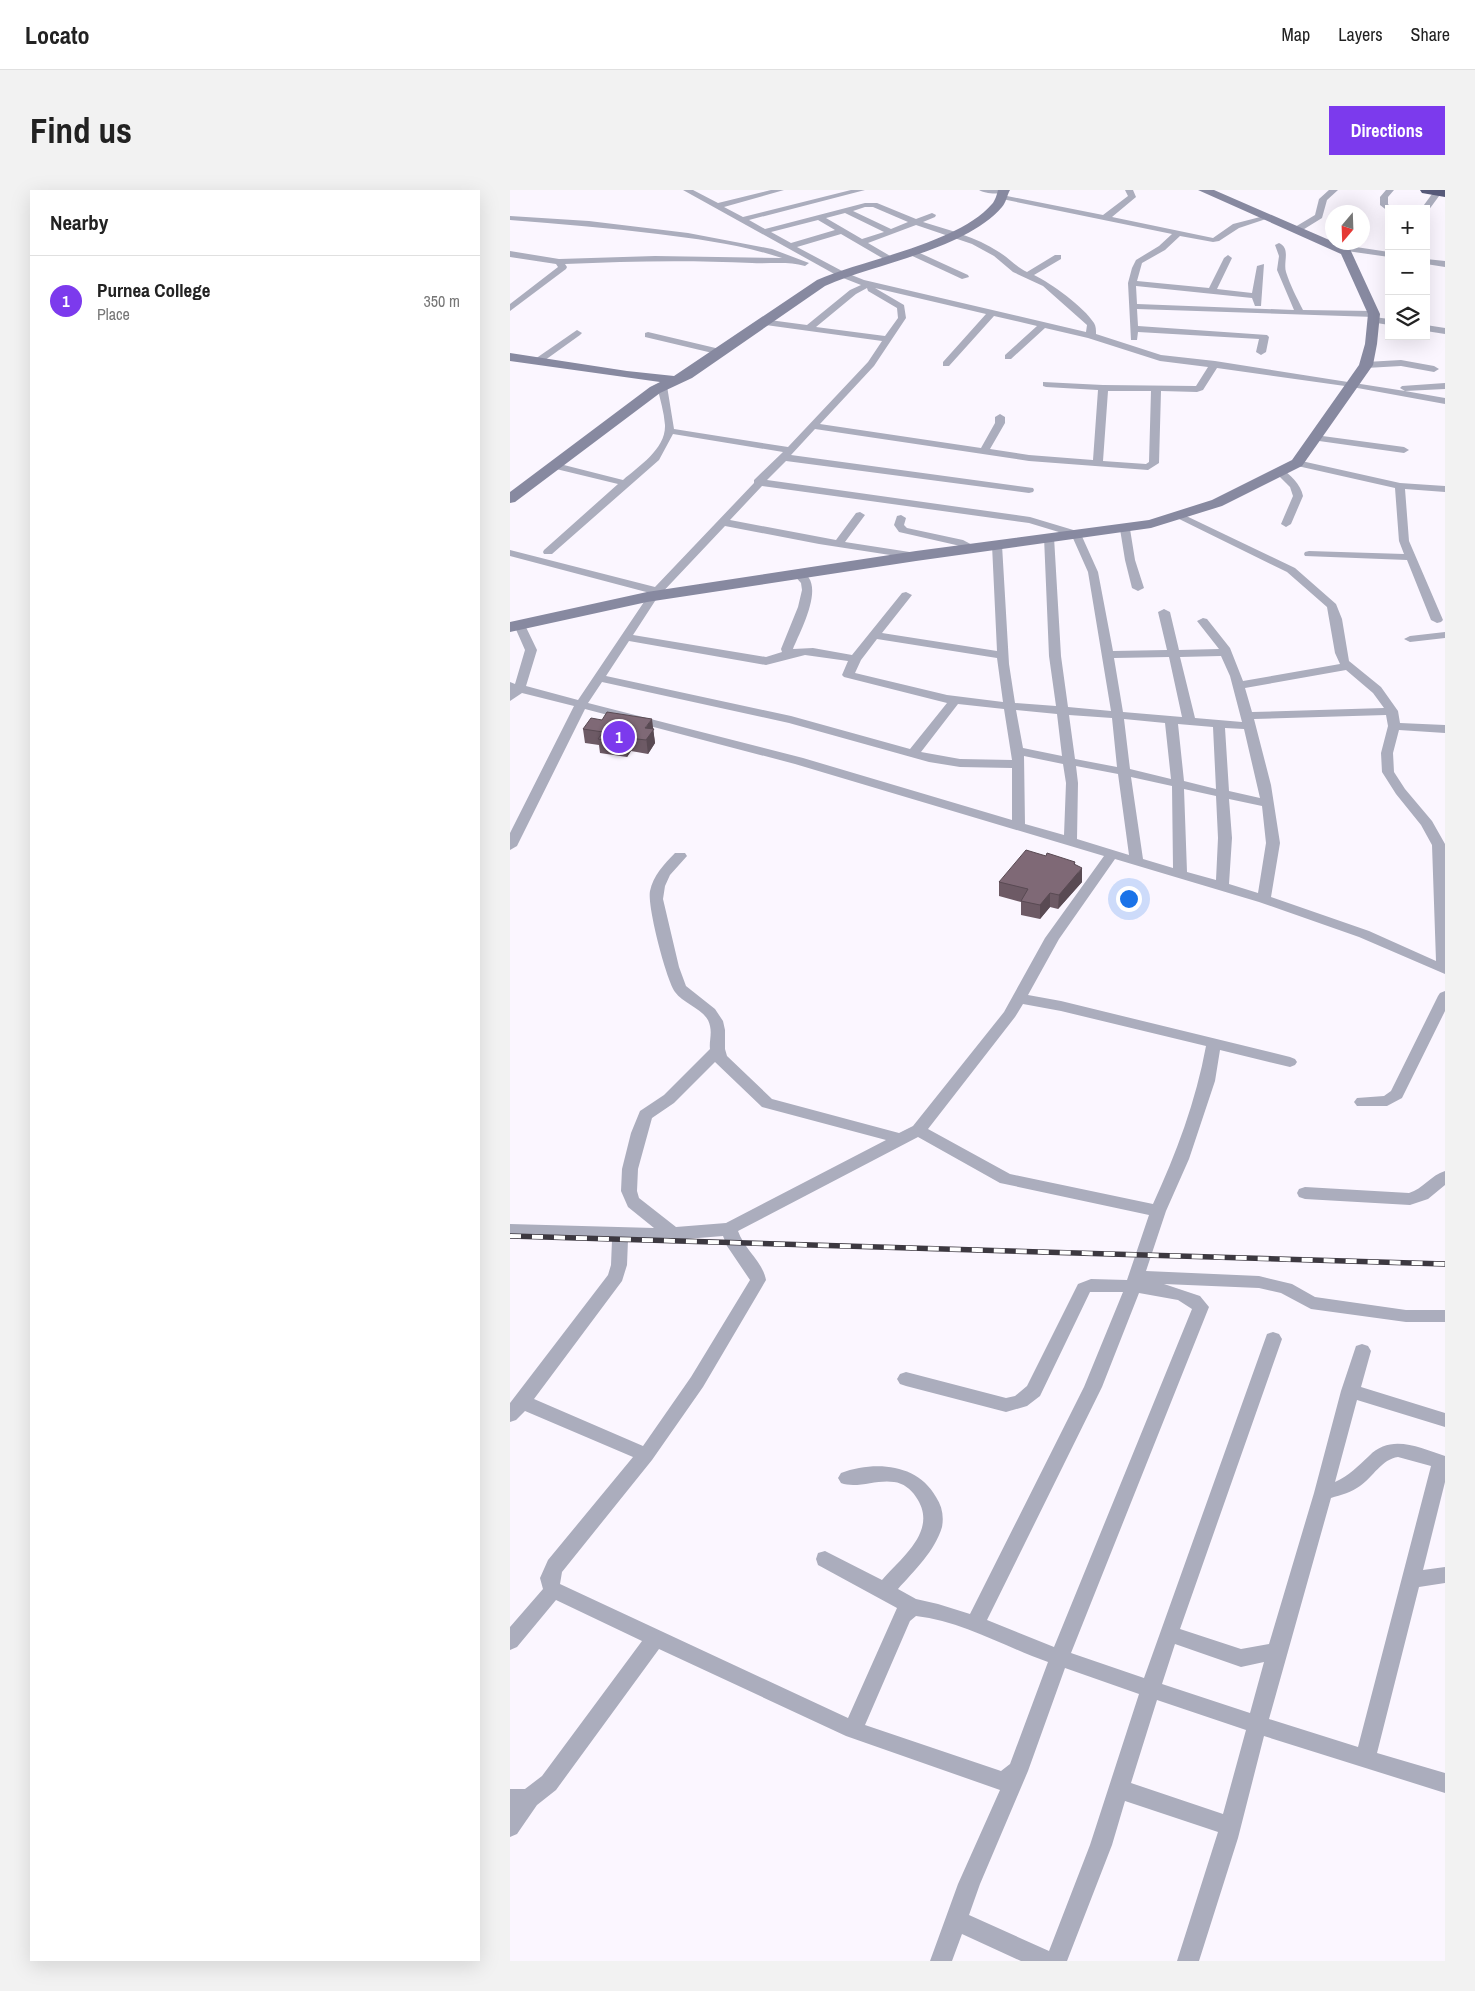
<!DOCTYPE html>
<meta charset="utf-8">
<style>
body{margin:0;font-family:"Archivo Narrow",sans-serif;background:#f2f2f2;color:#222}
.controls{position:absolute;right:15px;top:15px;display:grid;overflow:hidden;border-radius:0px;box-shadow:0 5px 20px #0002}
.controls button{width:45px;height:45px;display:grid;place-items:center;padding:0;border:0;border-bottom:1px solid #e0e0e0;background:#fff;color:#222;font:25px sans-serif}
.compass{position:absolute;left:815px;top:15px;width:45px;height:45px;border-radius:50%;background:#fff;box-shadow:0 5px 20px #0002;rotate:199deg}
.you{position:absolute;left:618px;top:708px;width:18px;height:18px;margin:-12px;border:4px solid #fff;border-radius:50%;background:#1a73e8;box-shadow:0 0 0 8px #1a73e833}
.badge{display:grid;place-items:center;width:32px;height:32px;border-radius:50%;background:#7c3aed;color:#fff;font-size:16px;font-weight:700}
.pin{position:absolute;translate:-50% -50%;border:2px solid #fff;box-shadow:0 1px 5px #0006}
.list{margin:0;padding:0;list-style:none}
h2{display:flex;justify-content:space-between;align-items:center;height:65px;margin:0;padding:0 20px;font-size:21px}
h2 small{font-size:16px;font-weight:400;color:#767676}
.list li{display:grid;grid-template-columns:32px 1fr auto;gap:15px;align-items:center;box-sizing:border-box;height:90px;padding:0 20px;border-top:1px solid #e0e0e0}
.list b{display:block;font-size:19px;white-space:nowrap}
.list p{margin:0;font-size:16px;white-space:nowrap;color:#767676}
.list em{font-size:16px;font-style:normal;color:#767676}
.icon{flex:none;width:28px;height:28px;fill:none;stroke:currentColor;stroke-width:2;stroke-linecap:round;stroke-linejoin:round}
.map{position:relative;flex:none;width:935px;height:1771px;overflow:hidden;border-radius:0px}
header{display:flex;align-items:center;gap:30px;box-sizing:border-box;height:70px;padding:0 25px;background:#fff;border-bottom:1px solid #e0e0e0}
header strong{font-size:24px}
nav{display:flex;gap:28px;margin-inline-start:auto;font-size:18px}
.intro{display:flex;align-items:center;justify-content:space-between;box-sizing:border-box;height:120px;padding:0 30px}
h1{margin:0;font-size:35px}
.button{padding:12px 22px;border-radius:0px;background:#7c3aed;color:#fff;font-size:18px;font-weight:700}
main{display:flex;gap:30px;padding:0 30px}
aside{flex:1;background:#fff;border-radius:0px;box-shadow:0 5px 20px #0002}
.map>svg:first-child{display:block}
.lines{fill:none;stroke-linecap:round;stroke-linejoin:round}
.street{fill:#abadbd;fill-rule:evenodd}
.secondary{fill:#8789a0;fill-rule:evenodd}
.highway{fill:#565979;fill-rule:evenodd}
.rail-casing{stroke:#3c3840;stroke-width:5.5}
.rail{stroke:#fff;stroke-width:4;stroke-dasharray:11;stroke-linecap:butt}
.wall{fill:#6d5a65}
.shaded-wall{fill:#594a53}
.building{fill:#7f6976;stroke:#594a53}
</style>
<header>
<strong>Locato</strong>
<nav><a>Map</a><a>Layers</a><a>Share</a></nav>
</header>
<div class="intro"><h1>Find us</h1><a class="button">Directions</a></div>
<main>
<aside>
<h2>Nearby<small></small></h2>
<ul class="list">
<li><span class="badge">1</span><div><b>Purnea College</b><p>Place</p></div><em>350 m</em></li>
</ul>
</aside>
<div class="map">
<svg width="935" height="1771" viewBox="0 0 935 1771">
<rect width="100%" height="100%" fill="#fbf6ff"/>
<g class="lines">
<g class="street">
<path d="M173 0H183L208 13 261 0H274L214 17 233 27 341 0H355L239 30 255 39 355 13H367L406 29 422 23 426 25 425 27 413 32C439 40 466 47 489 62 499 68 506 77 517 82L545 65H551V69L524 85C541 93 574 117 584 133 586 136 586 140 586 144L651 165 705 171 895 201 890 198 892 196 935 193V199L895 201 935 208V214L842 197 707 178 693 200 687 202 651 201 649 273 638 280 519 271 305 239 281 265 523 298 524 300 523 302 519 303 276 271 257 290 520 327 570 342 588 382 603 461 657 460 648 422 654 419 660 422 669 460 709 459 687 431 693 428 697 429 720 458 733 491 830 474 825 463 817 417 777 382 661 325 662 323H670L785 378 826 414 832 429 839 471 871 497 888 521 890 533 935 535V543L889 540 883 563 884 582 895 599 922 631 935 654V784L849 747 749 712 605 669 549 749 518 805 551 811 780 867 785 869 787 872 785 875 780 877 710 860 705 891 679 969 656 1021 636 1081 749 1086 782 1094 805 1107 896 1120H935V1132H896L801 1119 771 1103 749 1098 654 1094 690 1106 699 1117 561 1463 634 1488 757 1144 763 1142 769 1144 772 1149 670 1439 731 1459 759 1454 804 1303 831 1201 846 1156 852 1154 858 1156 861 1161 851 1197 935 1223V1237L847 1210 825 1292C839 1286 848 1276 859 1266 881 1243 910 1258 935 1266V1292L913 1380 935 1377V1393L909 1397 867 1563 935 1583V1603L754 1546 728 1648 689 1771H667L708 1642 615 1611 602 1655 557 1771H511L452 1744 442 1771H420L448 1694 490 1600 336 1546 149 1459 46 1600 27 1615 7 1644 0 1647V1599H15L32 1586 132 1451 46 1410 7 1457 0 1460V1437L33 1399 30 1388 38 1370 123 1267 15 1221 6 1230 0 1232V1213L98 1085 101 1075 102 1050 0 1046V1034L144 1038 118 1017 111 1001 112 979 121 943 130 921 154 905 200 859C199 852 202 844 200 836 197 819 174 815 165 802 156 789 137 716 140 701 143 686 154 674 165 663H175L177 666 160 685 155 696 153 709 169 777 176 796 205 819 213 831 215 840V859L217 866 262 909 389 943 403 936 494 822 535 748 594 666 285 574 75 519 7 656 0 660V643L64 516 12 503 0 511V492L5 494 15 460 4 435 10 432 14 433 27 460 16 496 68 510 140 403 0 366V360L145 397 244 293V290L273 262 163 244 149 270 42 364H34L33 362 34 360 108 294 42 278V274L46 273 113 290C129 276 156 259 155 235 154 222 150 209 147 196L152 193 157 196 164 239 278 257 358 172 372 151 249 134 248 132 252 129 297 135 340 100 351 95 328 86ZM355 17H363L398 32 381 39 343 21ZM335 23 374 42 352 49 316 28ZM308 30 325 40 281 53 261 42ZM406 35 462 54 484 66 503 82 533 96 577 135 576 142 354 90 334 82 287 57 331 44 379 72 383 69 382 67 358 53ZM357 98 358 101 387 118 388 128 375 146 306 137 346 104ZM365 98 476 124 433 172V176H439L484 126 527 136 495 165V169H501L535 138 578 148 650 171 698 177 686 196 593 195 533 192V196L536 197 588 200 583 270 519 265 480 259 495 233V227L490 224 485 227V233L471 258 310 234 364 176 396 128 394 115ZM598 201H641L639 272 636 274 593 271ZM252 296 519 333 562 346 578 382 601 521 558 517 551 466 544 347 539 344 534 347 539 466 546 516 505 513 499 474 492 355 487 352 482 355 487 461 372 443 402 405 396 402 392 403 342 465 303 458 283 459C290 441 320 388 287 380L282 383 291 393 292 400 288 417 271 459 272 462 256 467 123 445 147 408 215 336 309 354 406 369 411 366 406 363 335 352 355 325 350 322 346 323 326 350 220 330ZM367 449 487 468 493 512 437 505 345 483 351 470ZM119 451 256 475 295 465 338 471 332 485 334 487 437 513 400 559 281 526 96 486ZM711 466 720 486 732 532 685 528 670 467ZM659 467 672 527 613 522 604 468ZM836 480 863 503 874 518 742 522 735 498ZM92 492 279 533 419 572 450 577 502 578V630L293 568 78 513ZM448 514 494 519 502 570 450 569 411 562ZM506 520 547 524 552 566 513 558ZM559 525 602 528 607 577 565 569ZM876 525 878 536 871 563 872 582 886 604 911 635 922 655 926 771 859 741 761 707 770 653 761 595 744 529ZM614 529 655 533 661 589 620 579ZM668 534 703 537 706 599 674 591ZM715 538 734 539 750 608 719 601ZM514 566 553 574 556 593 554 645 515 634ZM566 576 608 584 619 665 567 649 568 593ZM621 587 662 596 663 678 633 669ZM674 599 706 606 708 648 706 690 677 682ZM719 609 752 616 756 653 748 703 719 694 722 648ZM513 814 551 821 696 856C686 911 666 964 643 1014L500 984 418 939 505 827ZM205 872 252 917 376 950 216 1033 166 1037 129 1008 127 1001 128 979 142 928 164 913ZM408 947 490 993 639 1025 617 1090 581 1089 568 1094 517 1196 505 1206 496 1208 396 1182 390 1184 387 1189 390 1194 396 1196 496 1222 517 1216 530 1206 580 1102H613L574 1197 460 1424 428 1414 406 1409 388 1399C404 1381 425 1361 432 1337 434 1326 432 1316 426 1307 407 1273 364 1271 331 1283L328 1288 331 1293C347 1299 367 1289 384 1292 393 1293 401 1299 406 1307 429 1340 392 1367 372 1390L315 1361 308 1363 306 1369 308 1375 387 1418 338 1528 50 1394 52 1382 142 1270 193 1197 256 1090C253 1072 234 1059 228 1041ZM213 1046 217 1056 240 1090 181 1187 133 1256 24 1209 112 1091 117 1075 118 1050H163ZM629 1103 668 1110 682 1119 544 1457 477 1430 592 1197ZM888 1267 921 1276 848 1557 759 1529 821 1308C831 1305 842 1302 850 1296 863 1287 872 1269 888 1267ZM406 1426C452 1431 495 1457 538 1472L500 1574 491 1581 355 1535 400 1431ZM665 1454 731 1477 754 1472 740 1523 652 1494ZM555 1478 629 1504 580 1655 539 1761 459 1725 470 1694 518 1581ZM647 1510 736 1540 713 1624 621 1593Z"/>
<path d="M469 0H496L497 1C491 5 475 4 469 0Z"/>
<path d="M615 0H623L626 7 602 27 703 48 723 34 758 25 762 27 729 38 709 51 703 52 670 46 655 60 632 73 627 91 699 98 714 68 718 65 722 68 707 99 742 103 747 76 754 74 751 116H745L742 108 626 96 627 114 784 120 767 80 769 66 765 55 769 53C781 58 773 72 776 82 780 95 787 108 793 120L864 121 868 124 864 127 627 119 628 136 757 145 759 147 756 162 751 165 746 162 749 149 628 142 627 150H621L618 93 622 78 626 70 649 56 662 44 492 9 488 7 492 5 593 25 618 6Z"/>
<path d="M819 0H828L817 10 812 28 791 41H785V37L805 25 809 9Z"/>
<path d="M876 0H884L878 7V14L882 19H879V22L870 15V7Z"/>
<path d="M925 0 932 2 918 21 911 19Z"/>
<path d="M0 26 79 31 178 43 262 59 299 73 295 76C278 71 260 74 242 73 180 70 118 71 55 74L57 77 56 79 0 121V114L48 77 46 74 0 67V61L49 69 145 66 272 68C232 55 190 49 148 44 99 38 50 34 0 30Z"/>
<path d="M826 54 879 62V67L823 59 822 57Z"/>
<path d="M401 59 458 85 459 87 452 89 398 64 397 62Z"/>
<path d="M916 69 935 71V77L916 74Z"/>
<path d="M864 127 879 129V135L861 132V128Z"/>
<path d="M916 135 935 138V144L916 141Z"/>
<path d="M67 140 72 143 70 145 31 173H25V169Z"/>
<path d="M138 142 214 160 216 162 211 165 135 147V143Z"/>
<path d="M891 170 924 176 929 179 924 182 891 176 856 178 851 175 856 172Z"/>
<path d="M805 245 894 257 899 260 894 263 802 250V246Z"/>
<path d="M787 270 890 293 935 296V302L895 299 899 351 933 430 931 432 927 433 921 430 897 370 795 366 794 364 795 362 799 361 894 364 889 351 885 298 783 275 782 273Z"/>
<path d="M770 279C780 283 791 295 793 306L781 334 776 337 771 334 783 306 780 297 765 282Z"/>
<path d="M391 325 396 328 394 335 397 338 453 350 468 358 463 361 446 355 389 342 384 335 387 326Z"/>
<path d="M615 336 620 339 625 370 634 398 628 401 622 398 615 370 610 339Z"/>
<path d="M935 442V448L900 452 894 449 900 446Z"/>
<path d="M935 801V821L892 908 877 916H847L844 912 847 908 874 906 881 901 928 806 930 803Z"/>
<path d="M935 981V995L918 1009 900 1015 795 1009 789 1007 787 1003 789 999 795 997 899 1003C913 999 921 985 935 981Z"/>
</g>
<g class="secondary">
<path d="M488 0H500C497 5 496 13 492 17 455 60 366 73 315 96L182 188 150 203 5 312 0 313V302L140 197 150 192 0 171V163L117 181 164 186 307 90C355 69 449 53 482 14 485 11 487 4 488 0Z"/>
<path d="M688 0H704L840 59 870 124 867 154 863 175 792 276 712 316 641 338 406 371 137 412 0 442V432L137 402 406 361 639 330 702 310 782 270 849 175 855 154 858 124 831 64Z"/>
</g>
<path class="highway" d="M910 0H935V7L912 3Z"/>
<defs>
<path id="rail" d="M0 1046 935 1074"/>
</defs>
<use href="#rail" class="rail-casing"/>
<use href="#rail" class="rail"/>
</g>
<g class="wall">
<path d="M92 530 143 539 145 553 138 564 121 561 117 567 90 563 89 555 75 553 73 539Z"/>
<path d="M536 666 565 672V675L572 692 548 719 540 717 530 729 511 725V712L489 706V692Z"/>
</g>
<g class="shaded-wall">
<path d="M142 529 145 553 138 564 135 538Z"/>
<path d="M119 548 121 561 117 567 115 553Z"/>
<path d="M572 678V692L548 719 549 705Z"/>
<path d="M540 703V717L530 729V715Z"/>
</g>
<g class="building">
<path d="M97 522 142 529 135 538 144 539 136 550 119 548 115 553 88 549 93 542 73 539 81 528 92 530Z"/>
<path d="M516 660 536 666 537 663 565 672 564 674 572 678 549 705 540 703 530 715 511 711 518 699 489 692Z"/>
</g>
</svg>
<div class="controls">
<button>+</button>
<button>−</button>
<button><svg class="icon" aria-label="layers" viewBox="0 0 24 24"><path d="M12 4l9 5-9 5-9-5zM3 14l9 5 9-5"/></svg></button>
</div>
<svg class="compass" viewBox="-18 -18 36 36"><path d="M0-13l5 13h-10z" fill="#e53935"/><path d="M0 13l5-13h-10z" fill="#767676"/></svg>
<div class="you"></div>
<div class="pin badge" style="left:109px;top:547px">1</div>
</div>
</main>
